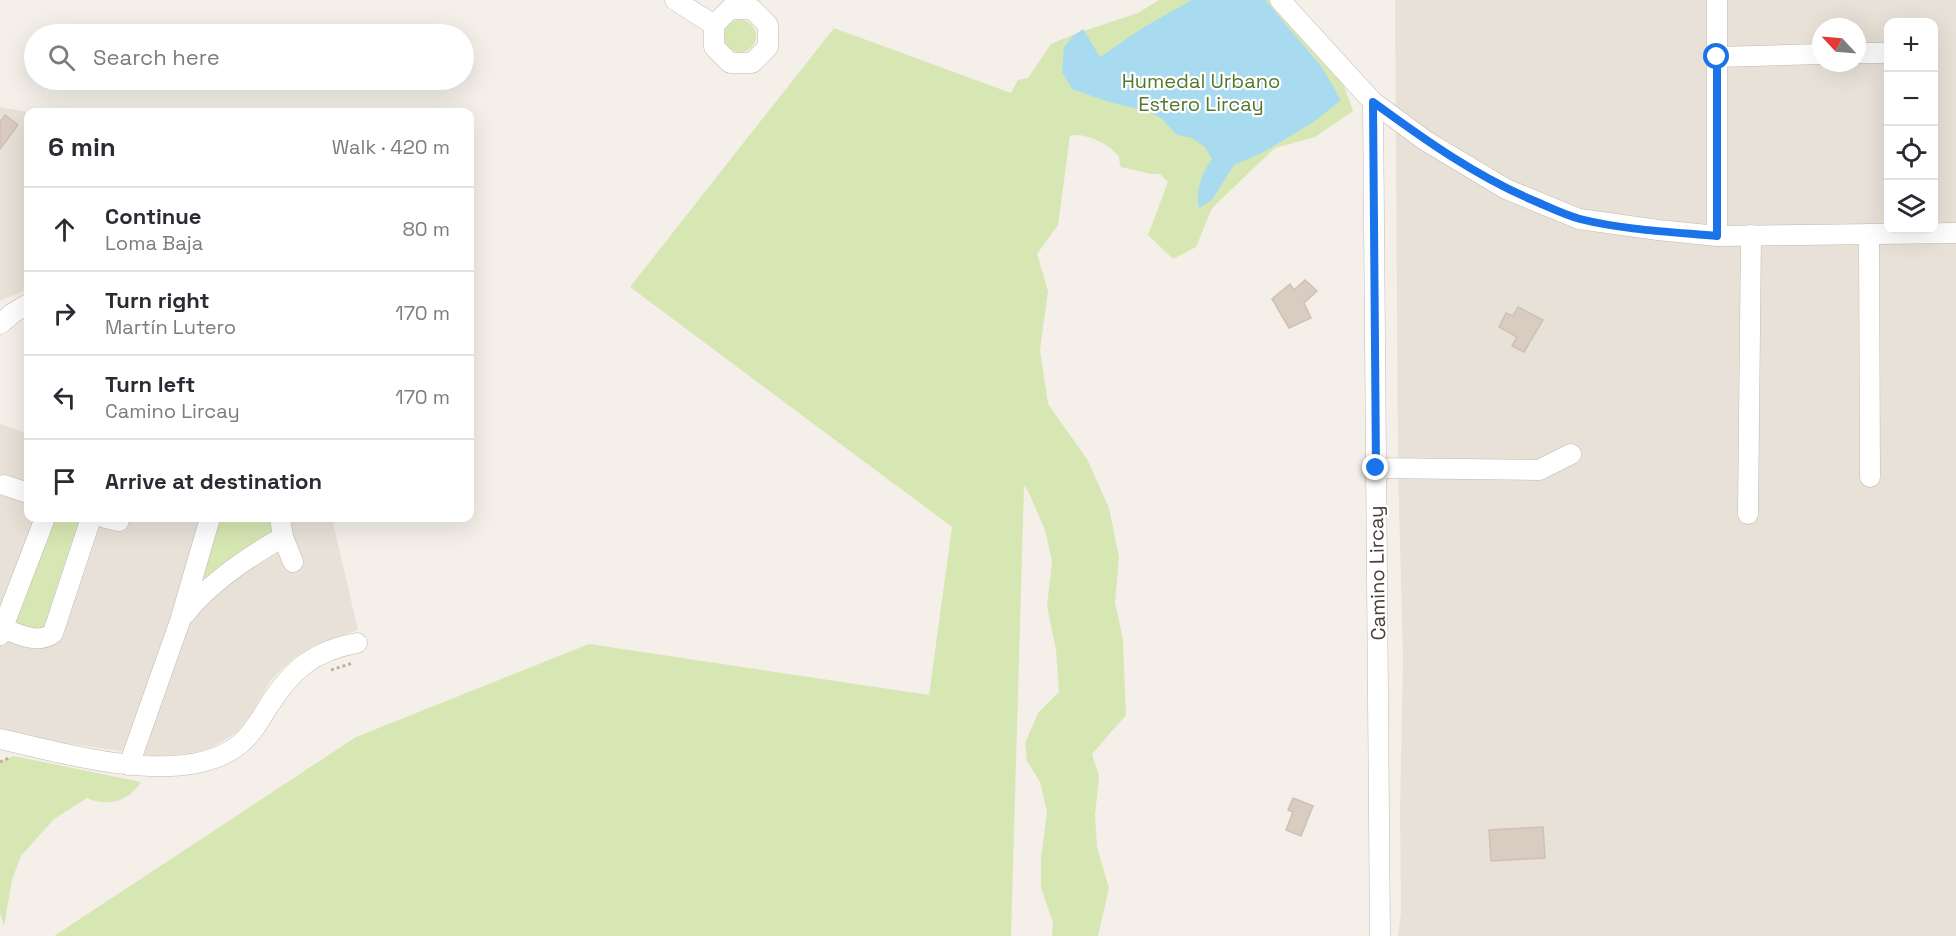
<!DOCTYPE html>
<meta charset="utf-8">
<style>
body{margin:0;font-family:"Space Grotesk",sans-serif;background:#f2f2f3;color:#2b2b33}
.controls{position:absolute;right:18px;top:18px;display:grid;overflow:hidden;border-radius:12px;box-shadow:0 6px 24px #0002}
.controls button{width:54px;height:54px;display:grid;place-items:center;padding:0;border:0;border-bottom:2px solid #e1e1e2;background:#fff;color:#2b2b33;font:30px sans-serif}
.compass{position:absolute;left:1812px;top:18px;width:54px;height:54px;border-radius:50%;background:#fff;box-shadow:0 6px 24px #0002;rotate:296deg}
.stop{position:absolute;width:18px;height:18px;margin:-14px;border:4px solid #1a73e8;border-radius:50%;background:#fff}
.stop.end{background:#1a73e8;border-color:#fff;box-shadow:0 2px 6px #0008}
.list{margin:0;padding:0;list-style:none}
h2{display:flex;justify-content:space-between;align-items:center;height:78px;margin:0;padding:0 24px;font-size:26px}
h2 small{font-size:20px;font-weight:400;color:#7c7c81}
.list li{display:grid;grid-template-columns:39px 1fr auto;gap:18px;align-items:center;box-sizing:border-box;height:84px;padding:0 24px;border-top:2px solid #e1e1e2}
.list b{display:block;font-size:22px;white-space:nowrap}
.list p{margin:0;font-size:20px;white-space:nowrap;color:#7c7c81}
.list em{font-size:20px;font-style:normal;color:#7c7c81}
.icon{flex:none;width:33px;height:33px;fill:none;stroke:currentColor;stroke-width:2;stroke-linecap:round;stroke-linejoin:round}
.map{position:relative;flex:none;width:1956px;height:936px;overflow:hidden}
.search{position:absolute;background:#fff;box-shadow:0 6px 24px #0002;left:24px;top:24px;width:450px;height:66px;display:flex;align-items:center;gap:15px;box-sizing:border-box;padding:0 21px;border-radius:33px;color:#7c7c81;font-size:22px}
.panel{position:absolute;background:#fff;box-shadow:0 6px 24px #0002;left:24px;top:108px;width:450px;height:414px;border-radius:12px}
.map>svg:first-child{display:block}
.residential{fill:#e8e1d8;fill-rule:evenodd}
.green{fill:#d7e7b3}
.water{fill:#a8dbef}
.building{fill:#d9cdc2;stroke:#d0c0b2;stroke-width:1.5}
.lines{fill:none;stroke-linecap:round;stroke-linejoin:round}
.minor-casing{stroke:#c3b9af;stroke-width:21}
.path{stroke:#c1b09d;stroke-width:3;stroke-dasharray:3 3;stroke-linecap:butt}
.minor{stroke:#fff;stroke-width:20}
.route{stroke:#1a73e8;stroke-width:8}
.labels{text-anchor:middle;stroke-width:4.5;stroke-linejoin:round;paint-order:stroke}
.park-label{font-size:20px;fill:#53792c;stroke:#fff}
.street-label{font-size:20px;fill:#483f38;stroke:#fff}
</style>
<div class="map">
<svg width="1956" height="936" viewBox="0 0 1956 936">
<rect width="100%" height="100%" fill="#f4efe9"/>
<g class="residential">
<path d="M1395 0H1956V936H1398L1401 913 1400 811 1403 659 1398 468ZM1888 22H1934V230H1888ZM1821 27H1857V63H1821Z"/>
<path d="M0 107 26 112 28 244V289L0 301Z"/>
<path d="M0 424 28 434V518H332L358 630 312 646 290 661 271 680 251 714 237 732 213 747 200 752 187 756 160 757 52 741 0 729Z"/>
</g>
<g class="green">
<path d="M1159 0H1269L1282 17 1344 86 1353 111 1315 137 1275 148 1212 208 1196 247 1173 259 1148 235 1168 182 1160 174H1151L1121 167C1120 166 1119 157 1119 157 1112 145 1083 131 1070 136L1058 225 1037 254 1048 291 1040 350 1048 404 1087 459 1109 508 1119 557 1115 602 1123 640 1126 715 1092 754 1099 776 1095 816 1097 847 1109 888 1098 936H1052L1053 923 1041 888V858L1047 812 1040 782 1027 761 1025 743 1038 713 1059 692 1056 650 1047 606 1052 562 1045 530 1028 491 1024 485 1011 936H54L356 737 589 644 929 695 952 527 630 287 834 28 1011 93 1018 80 1028 78 1051 44 1075 34 1138 13Z"/>
<circle cx="740" cy="36" r="16"/>
<path d="M52 518H81L45 631 14 626Z"/>
<path d="M219 518H271L274 532 214 574 201 579Z"/>
<path d="M14 756 141 782C128 802 108 807 87 798L54 819 21 856 12 880 4 926 0 913V761Z"/>
</g>
<path class="water" d="M1192 0H1265L1321 66 1341 100 1315 121 1262 153 1234 165 1212 200 1199 208C1195 191 1202 173 1212 159L1205 147 1192 138 1177 135 1161 118 1147 111 1109 102 1072 89 1062 72 1064 47 1073 36 1083 29 1100 57 1144 27Z"/>
<g class="building">
<path d="M5 115 18 125 0 149V122Z"/>
<path d="M1305 280 1317 291 1304 303 1311 318 1289 328 1272 299 1290 284 1294 290Z"/>
<path d="M1518 307 1543 320 1524 352 1512 346 1517 337 1499 327 1506 313 1513 316Z"/>
<path d="M1293 798 1313 806 1301 836 1286 830 1293 812 1288 810Z"/>
<path d="M1543 827 1545 858 1491 861 1489 830Z"/>
</g>
<g class="lines">
<defs>
<g id="minor">
<path d="M675 0 714 25"/>
<path d="M1280 0 1373 102 1426 141 1506 189 1579 219 1658 230 1717 236 1956 233"/>
<path d="M730 9H752L768 25V47L752 63H730L714 47V25Z"/>
<path d="M1857 53H1882"/>
<path d="M1717 57 1821 54"/>
<path d="M1373 102 1380 936"/>
<path d="M1869 234 1870 477"/>
<path d="M1717 236V0"/>
<path d="M0 324 13 313 28 304"/>
<path d="M1376 468 1539 470 1571 454"/>
<path d="M4 485 28 493"/>
<path d="M1748 514 1751 235"/>
<path d="M105 518 119 521"/>
<path d="M280 518 283 537 293 562"/>
<path d="M185 614C210 582 248 557 283 537"/>
<path d="M3 629C19 634 38 645 53 633L91 518"/>
<path d="M0 635 45 518"/>
<path d="M0 739C65 753 184 790 240 744 252 734 260 720 268 707 291 670 313 651 357 643"/>
<path d="M129 765 180 621 210 518"/>
</g>
</defs>
<use href="#minor" class="minor-casing"/>
<g class="path">
<path d="M331 670 353 663"/>
<path d="M0 762 9 758"/>
</g>
<use href="#minor" class="minor"/>
</g>
<g class="lines">
<path class="route" d="M1376 468 1373 102C1425 140 1477 177 1537 202 1551 208 1565 215 1580 219 1624 230 1672 232 1717 236V57"/>
</g>
<g class="labels">
<g class="park-label">
<text x="1201" y="88">Humedal Urbano<tspan x="1201" dy="23">Estero Lircay</tspan></text>
</g>
<g class="street-label">
<text transform="translate(1377 573) rotate(-91)" y="7">Camino Lircay</text>
</g>
</g>
</svg>
<div class="controls">
<button>+</button>
<button>−</button>
<button><svg class="icon" aria-label="locate" viewBox="0 0 24 24"><circle cx="12" cy="12" r="6"/><path d="M12 2v4M12 18v4M2 12h4M18 12h4"/></svg></button>
<button><svg class="icon" aria-label="layers" viewBox="0 0 24 24"><path d="M12 4l9 5-9 5-9-5zM3 14l9 5 9-5"/></svg></button>
</div>
<svg class="compass" viewBox="-18 -18 36 36"><path d="M0-13l5 13h-10z" fill="#e53935"/><path d="M0 13l5-13h-10z" fill="#7c7c81"/></svg>
<div class="stop" style="left:1717px;top:57px"></div>
<div class="stop end" style="left:1376px;top:468px"></div>
<div class="search"><svg class="icon" aria-label="search" viewBox="0 0 24 24"><circle cx="10" cy="10" r="6"/><path d="M15 15l6 6"/></svg>Search here</div>
<section class="panel">
<h2>6 min<small>Walk · 420 m</small></h2>
<ul class="list">
<li><svg class="icon" aria-label="ahead" viewBox="0 0 24 24"><path d="M12 20V5M6 11l6-6 6 6"/></svg><div><b>Continue</b><p>Loma Baja</p></div><em>80 m</em></li>
<li><svg class="icon" aria-label="right" viewBox="0 0 24 24"><path d="M7 20v-9h11M14 6l5 5-5 5"/></svg><div><b>Turn right</b><p>Martín Lutero</p></div><em>170 m</em></li>
<li><svg class="icon" aria-label="left" viewBox="0 0 24 24"><path d="M17 20v-9H6M10 6l-5 5 5 5"/></svg><div><b>Turn left</b><p>Camino Lircay</p></div><em>170 m</em></li>
<li><svg class="icon" aria-label="arrive" viewBox="0 0 24 24"><path d="M6 21V4h12l-3 4 3 4H6"/></svg><div><b>Arrive at destination</b></div></li>
</ul>
</section>
</div>
